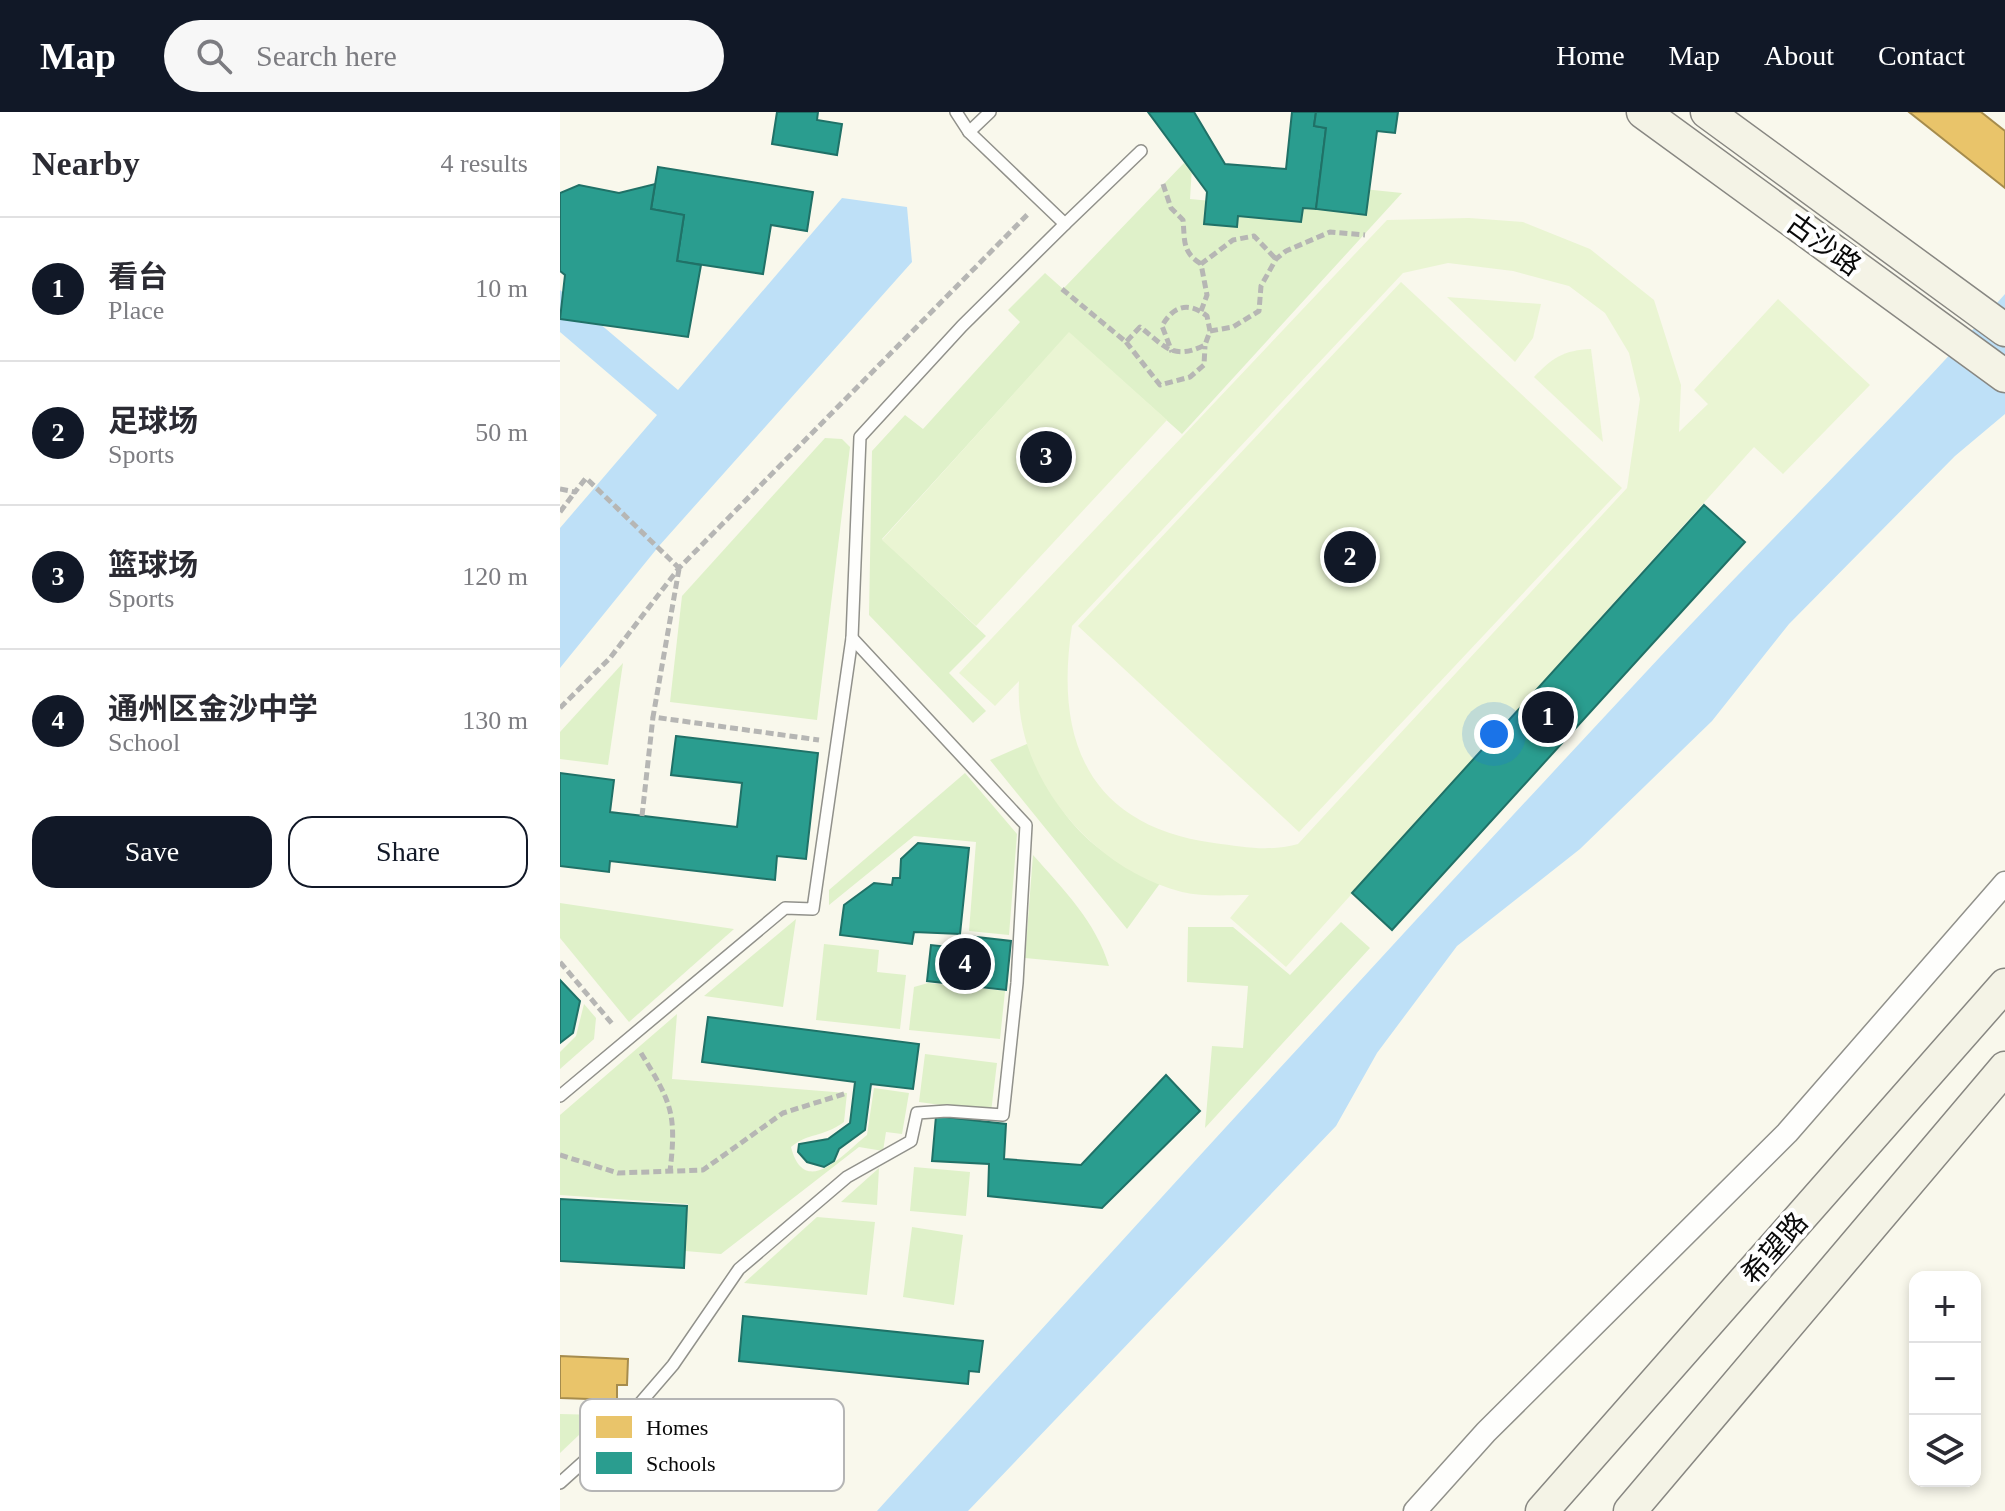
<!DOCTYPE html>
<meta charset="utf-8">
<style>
body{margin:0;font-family:"Times New Roman","Noto Sans SC",serif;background:#f7f7f7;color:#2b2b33}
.controls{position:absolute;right:24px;bottom:24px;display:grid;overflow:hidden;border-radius:16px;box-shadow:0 4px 12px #0003}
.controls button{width:72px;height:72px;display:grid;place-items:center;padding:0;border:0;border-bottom:2px solid #e1e1e2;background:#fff;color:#2b2b33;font:40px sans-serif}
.you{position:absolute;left:934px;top:622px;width:28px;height:28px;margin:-20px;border:6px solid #fff;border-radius:50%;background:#1a73e8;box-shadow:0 0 0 12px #1a73e833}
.badge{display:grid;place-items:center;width:52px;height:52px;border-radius:50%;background:#111827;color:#fff;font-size:26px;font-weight:700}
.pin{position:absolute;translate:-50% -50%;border:4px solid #fff;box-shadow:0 2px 8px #0006}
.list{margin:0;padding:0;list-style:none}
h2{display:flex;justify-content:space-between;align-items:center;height:104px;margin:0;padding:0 32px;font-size:34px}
h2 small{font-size:26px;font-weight:400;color:#7c7c81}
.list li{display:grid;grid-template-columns:52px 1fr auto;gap:24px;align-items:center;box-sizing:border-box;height:144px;padding:0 32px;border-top:2px solid #e1e1e2}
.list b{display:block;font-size:30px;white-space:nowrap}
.list p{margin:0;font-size:26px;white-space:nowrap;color:#7c7c81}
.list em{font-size:26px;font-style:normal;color:#7c7c81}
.actions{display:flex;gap:16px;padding:24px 32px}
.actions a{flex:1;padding:18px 0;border:2px solid #111827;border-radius:24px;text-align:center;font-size:28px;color:#111827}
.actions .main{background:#111827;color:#fff}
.icon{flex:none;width:44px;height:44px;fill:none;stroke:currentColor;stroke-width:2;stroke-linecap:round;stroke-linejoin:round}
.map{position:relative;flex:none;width:1445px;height:1399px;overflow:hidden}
header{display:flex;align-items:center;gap:48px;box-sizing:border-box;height:112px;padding:0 40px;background:#111827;color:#fff}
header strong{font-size:38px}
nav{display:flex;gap:44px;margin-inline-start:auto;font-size:28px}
.search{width:560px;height:72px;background:#f7f7f7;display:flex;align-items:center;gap:20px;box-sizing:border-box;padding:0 28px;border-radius:44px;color:#7c7c81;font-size:30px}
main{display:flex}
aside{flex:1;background:#fff}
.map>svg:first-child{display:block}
.green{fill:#dff1c9}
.pitch{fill:#eaf5d3;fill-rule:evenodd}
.water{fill:#bee0f7}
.homes{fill:#e9c46a;stroke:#a68c4d;stroke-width:2}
.schools{fill:#2a9d8f;stroke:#207167;stroke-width:2}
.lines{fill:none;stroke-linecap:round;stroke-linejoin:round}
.lane-casing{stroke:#91918b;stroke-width:14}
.street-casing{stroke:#91918b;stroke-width:25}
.secondary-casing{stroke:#888782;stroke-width:35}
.path{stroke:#b6b6b4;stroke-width:5;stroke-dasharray:8 4;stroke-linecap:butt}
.lane{stroke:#fefefc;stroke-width:11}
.street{stroke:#fefefc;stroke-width:22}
.secondary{stroke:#f4f3e6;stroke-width:32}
.labels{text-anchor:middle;stroke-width:8;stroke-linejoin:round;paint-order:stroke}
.street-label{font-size:28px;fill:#090909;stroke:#fff}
.key{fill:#fff;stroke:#b5b5b5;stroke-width:2}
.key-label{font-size:22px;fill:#090909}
</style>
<header>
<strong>Map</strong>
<div class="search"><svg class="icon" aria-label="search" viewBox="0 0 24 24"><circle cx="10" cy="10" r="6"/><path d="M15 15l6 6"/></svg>Search here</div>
<nav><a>Home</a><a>Map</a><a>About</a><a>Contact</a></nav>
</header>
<main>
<aside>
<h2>Nearby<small>4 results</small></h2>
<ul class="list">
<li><span class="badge">1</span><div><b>看台</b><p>Place</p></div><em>10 m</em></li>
<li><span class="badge">2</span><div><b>足球场</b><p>Sports</p></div><em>50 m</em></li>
<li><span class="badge">3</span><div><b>篮球场</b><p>Sports</p></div><em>120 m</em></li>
<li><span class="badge">4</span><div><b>通州区金沙中学</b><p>School</p></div><em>130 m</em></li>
</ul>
<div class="actions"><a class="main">Save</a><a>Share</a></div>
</aside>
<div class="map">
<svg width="1445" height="1399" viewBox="0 0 1445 1399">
<rect width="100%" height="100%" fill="#f9f8ec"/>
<g class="green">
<path d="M624 51 632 55 630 87 705 94 784 75 842 81 622 322 509 221 322 427 426 524 389 561 426 599 413 611 309 503 312 339 345 303 363 317 460 210 448 198 485 161 503 177Z"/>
<path d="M265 326 282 327 290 335 257 608 110 590 122 484Z"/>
<path d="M63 551 48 653 0 647V620Z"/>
<path d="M469 631C498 706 526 739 601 770L567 817 430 648Z"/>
<path d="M405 661 457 722 449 823 409 819 416 730 354 724 269 793V778Z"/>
<path d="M473 743C503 777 536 810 549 854L465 846Z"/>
<path d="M0 791 174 817 69 910 0 826Z"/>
<path d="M236 807 223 895 144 884Z"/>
<path d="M781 810 810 836 645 1016 652 934 683 936 688 874 627 870 628 815H673L730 863Z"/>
<path d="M264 832 319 838 317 860 346 863 340 917 256 908Z"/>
<path d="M368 871 445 879 440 927 349 918 354 875Z"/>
<path d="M24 892 36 906 34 927 0 957V940L16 924Z"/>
<path d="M117 902 112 967 287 981 284 1010C262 1026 249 1020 231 1035 245 1089 286 1039 307 1023L314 976 349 981 342 1022 326 1020 323 1039 299 1035 161 1142 125 1139 128 1092 0 1083V1003Z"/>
<path d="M365 942 437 951 431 1000 359 990Z"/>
<path d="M354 1055 410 1060 406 1104 350 1099Z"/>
<path d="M319 1056 317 1093 281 1090Z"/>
<path d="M257 1105 315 1110 307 1183 184 1171Z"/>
<path d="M352 1115 403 1123 394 1193 343 1185Z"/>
<path d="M0 1302 40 1303 0 1341Z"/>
</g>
<g class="pitch">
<path d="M909 106 963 110 1030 137 1094 188 1121 273 1119 320 1148 292 1134 278 1218 187 1310 273 1223 362 1194 335 726 855 670 806 689 783C668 783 643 785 622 780 532 757 453 664 459 569L435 594 399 561 827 108ZM888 151 953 159 1009 174 1045 201 1069 241 1080 287 1067 376 738 732C709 740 684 735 654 731 529 714 494 629 512 514L843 161Z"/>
<path d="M841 170 1062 376 739 720 518 514Z"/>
<path d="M887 185 981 192 973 226 955 250Z"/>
<path d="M509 220 607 308 416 514 322 428Z"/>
<path d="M1031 237 1043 330 974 265C992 246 1004 238 1031 237Z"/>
</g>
<g class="water">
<path d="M282 86 347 95 352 150 99 434 0 556V416L97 303 0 220V178L118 278Z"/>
<path d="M1445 182V302L1395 344 1229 512 1152 609 1020 737 897 834 817 941 776 1014 408 1399H317C576 1112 837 827 1100 545 1214 423 1334 307 1445 182Z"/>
</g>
<g class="homes">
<path d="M1349 0H1421L1445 19V76Z"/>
<path d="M0 1244 68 1247 67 1273H57V1288L0 1286Z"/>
</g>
<g class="schools">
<path d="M217 0H258L257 8 282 12 277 43 212 32Z"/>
<path d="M588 0H634L665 52 726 57 732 0H756L754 14 766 16 756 97 743 96 741 110 678 104 677 115 644 112 647 80Z"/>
<path d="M756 0H838L835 21 817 19 806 103 756 97 766 16 754 14Z"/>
<path d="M98 55 253 80 247 119 211 113 203 162 117 149 124 103 91 97Z"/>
<path d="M95 72 91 97 124 103 117 149 141 153 128 225 0 207 5 163 0 159V81L19 73 59 81Z"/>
<path d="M1144 393 1185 430 832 818 792 781Z"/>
<path d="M116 624 258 641 246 747 217 744 215 768 50 749 49 760 0 754V661L54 668 50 700 177 715 182 671 111 663Z"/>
<path d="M358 731 409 736 400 822 354 820 352 832 280 823 284 793 314 771 332 773 333 766H340L341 747Z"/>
<path d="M408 824 451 829 446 878 367 869 371 833 407 837Z"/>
<path d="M0 868 20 889 13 921 0 931Z"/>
<path d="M148 905 359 932 353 977 311 972 305 1018 279 1037 274 1049 264 1055 247 1050 238 1040 239 1032 268 1027 290 1011 295 970 142 950Z"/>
<path d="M606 963 640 999 542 1096 428 1084 429 1052 372 1049 376 1004 446 1012 444 1047 521 1053Z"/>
<path d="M0 1087 127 1094 124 1156 0 1149Z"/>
<path d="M183 1204 423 1229 419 1260 409 1259 408 1272 179 1249Z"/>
</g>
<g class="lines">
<defs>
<g id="lane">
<path d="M396 0 409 20 505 112 581 39"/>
<path d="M409 20 430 0"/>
<path d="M0 984 225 796 253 797 292 526 300 325 402 214 505 112"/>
<path d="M51 1325 113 1253 179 1157 287 1065 351 1029 357 1001 387 999 443 1003 457 871 466 713 292 526"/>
<path d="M0 1371 51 1325 63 1336"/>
</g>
<path id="street" d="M855 1399 926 1320 1227 1021 1445 771"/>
<g id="secondary">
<path d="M1083 0 1445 264"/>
<path d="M1147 0 1445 218"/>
<path d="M982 1399 1445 873"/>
<path d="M1070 1399 1445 956"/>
</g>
</defs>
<use href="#lane" class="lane-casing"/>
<use href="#street" class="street-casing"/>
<use href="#secondary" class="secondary-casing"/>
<g class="path">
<path d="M603 72 611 96 623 108C625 129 622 140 641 152"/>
<path d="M502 177 566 230 580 215C605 234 612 249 645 233L650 219 647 204C628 189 613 194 602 214L612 240"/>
<path d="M641 199 647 183 641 152 673 128 694 124 716 147"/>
<path d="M650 219 673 215 699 199 701 174 716 147 726 139 770 120 805 123"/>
<path d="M566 230 600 273 630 265 644 253 645 234"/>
<path d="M0 377 15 380 26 366 119 456"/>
<path d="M0 400 15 380"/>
<path d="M119 457 93 605 259 628"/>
<path d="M0 596 50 546 119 456 469 101"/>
<path d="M82 704 93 605"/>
<path d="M0 850 54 914"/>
<path d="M81 941C111 990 117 1001 110 1059"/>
<path d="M0 1043 58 1061 143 1058 223 1001 287 981"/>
</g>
<use href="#lane" class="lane"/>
<use href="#street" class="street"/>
<use href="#secondary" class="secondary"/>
</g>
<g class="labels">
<g class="street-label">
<text transform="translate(1264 132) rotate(36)" y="10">古沙路</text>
<text transform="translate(1214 1136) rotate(-49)" y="10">希望路</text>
</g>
</g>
<rect x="20" y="1287" width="264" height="92" rx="12" class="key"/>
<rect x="36" y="1304" width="36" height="22" fill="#e9c46a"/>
<rect x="36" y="1340" width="36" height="22" fill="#2a9d8f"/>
<g class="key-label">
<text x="86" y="1323">Homes</text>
<text x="86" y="1359">Schools</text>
</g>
</svg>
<div class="controls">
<button>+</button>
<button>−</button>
<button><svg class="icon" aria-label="layers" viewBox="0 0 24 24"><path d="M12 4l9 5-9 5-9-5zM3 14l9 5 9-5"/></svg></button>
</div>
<div class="you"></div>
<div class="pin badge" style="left:988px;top:605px">1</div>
<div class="pin badge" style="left:790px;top:445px">2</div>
<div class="pin badge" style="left:486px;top:345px">3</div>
<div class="pin badge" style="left:405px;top:852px">4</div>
</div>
</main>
